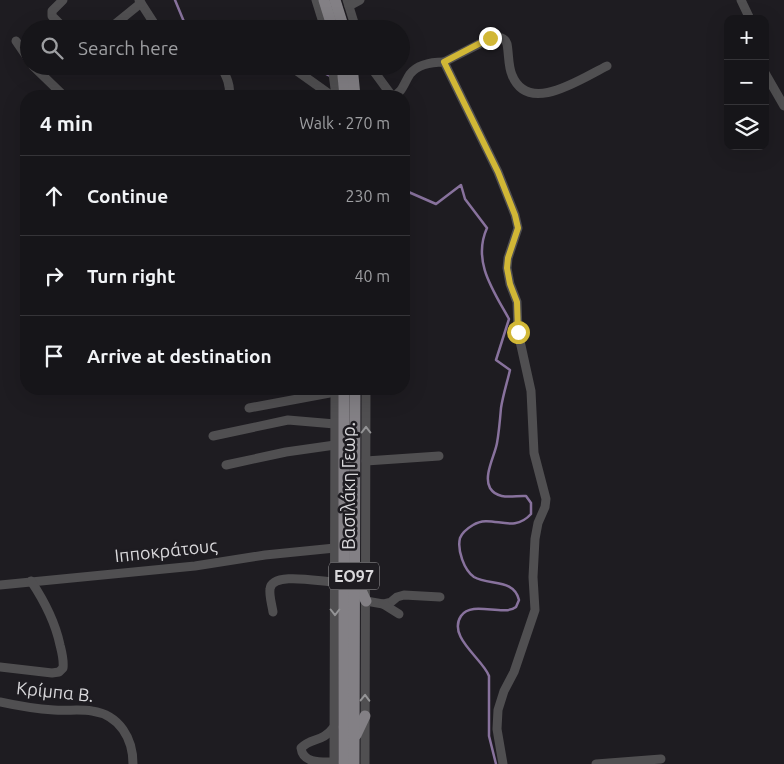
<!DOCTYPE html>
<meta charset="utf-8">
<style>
body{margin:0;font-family:Ubuntu,sans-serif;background:#1f1e22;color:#f1f3f6}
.controls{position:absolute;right:15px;top:15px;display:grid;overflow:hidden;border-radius:10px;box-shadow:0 5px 20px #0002}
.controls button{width:45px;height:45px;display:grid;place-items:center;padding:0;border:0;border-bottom:1px solid #353438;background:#161519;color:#f1f3f6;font:25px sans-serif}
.stop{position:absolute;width:15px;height:15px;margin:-11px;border:4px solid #d1b736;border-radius:50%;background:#fff}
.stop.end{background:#d1b736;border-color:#fff;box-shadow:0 1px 5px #0008}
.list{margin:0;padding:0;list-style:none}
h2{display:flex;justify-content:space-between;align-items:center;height:65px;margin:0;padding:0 20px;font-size:21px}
h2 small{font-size:16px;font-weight:400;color:#9e9fa2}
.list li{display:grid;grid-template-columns:32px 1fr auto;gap:15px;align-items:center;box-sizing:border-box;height:80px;padding:0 20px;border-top:1px solid #353438}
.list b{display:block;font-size:19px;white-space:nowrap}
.list em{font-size:16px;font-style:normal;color:#9e9fa2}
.icon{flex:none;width:28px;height:28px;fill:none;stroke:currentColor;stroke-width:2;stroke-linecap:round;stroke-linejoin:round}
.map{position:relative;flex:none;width:784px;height:764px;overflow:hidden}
.search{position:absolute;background:#161519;box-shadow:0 5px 20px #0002;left:20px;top:20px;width:390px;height:55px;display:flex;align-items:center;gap:12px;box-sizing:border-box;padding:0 18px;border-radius:28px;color:#9e9fa2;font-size:19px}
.panel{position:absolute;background:#161519;box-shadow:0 5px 20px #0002;left:20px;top:90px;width:390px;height:305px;border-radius:20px}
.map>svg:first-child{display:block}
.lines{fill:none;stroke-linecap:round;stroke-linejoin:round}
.stream{stroke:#88729d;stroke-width:2.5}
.minor{stroke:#504f51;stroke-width:9}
.major{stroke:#838085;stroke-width:11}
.oneway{stroke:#949496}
.route{stroke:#d1b736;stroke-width:6}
.labels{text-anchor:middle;stroke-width:5;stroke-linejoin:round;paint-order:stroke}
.shield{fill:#1e1c21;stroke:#a1a0a3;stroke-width:1}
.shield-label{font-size:16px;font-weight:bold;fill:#d9d8db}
.street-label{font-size:18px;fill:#d9d8db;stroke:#1e1c21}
</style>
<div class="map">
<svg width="784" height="764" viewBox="0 0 784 764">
<rect width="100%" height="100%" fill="#1e1c21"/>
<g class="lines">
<g class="stream">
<path d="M175 0 187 29"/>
<path d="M310 66 330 76"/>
<path d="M404 190 436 204 461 185 465 199 487 228C472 261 493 290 509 319L496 360 510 370C507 383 503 395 501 408 500 420 499 432 497 443 495 455 483 476 490 488 498 501 515 495 526 496L531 503V514C512 535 492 513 473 525 468 528 462 533 460 538 457 550 464 570 474 577 489 586 514 578 519 600L516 607C503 617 472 600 461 616 447 637 483 659 489 676V736L496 764"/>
</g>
<g class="minor">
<path d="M63 0 52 11V16L65 29"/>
<path d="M139 0 157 28"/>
<path d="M316 0 325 29"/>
<path d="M347 0 356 29"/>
<path d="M741 0 750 19"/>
<path d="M349 6 360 0"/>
<path d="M109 29 141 3"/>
<path d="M16 41 29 60"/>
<path d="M444 62 487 40C495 37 504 35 507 44 509 54 508 66 512 75 528 116 582 78 607 66"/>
<path d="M33 66 64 96"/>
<path d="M221 66C226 76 231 85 229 96"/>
<path d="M290 66 332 96"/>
<path d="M332 66 336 96"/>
<path d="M370 66 392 96"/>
<path d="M765 73 784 106"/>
<path d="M393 96C403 92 404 83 410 74 418 64 432 62 444 62L498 172 515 215 518 228 508 258 507 268 510 284 517 302 518 332 531 391 534 453 546 499 545 507 538 523 535 539 533 577 535 610 514 672 504 691 498 710 497 729 503 764"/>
<path d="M242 389 246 390 253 389"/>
<path d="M249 408 335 392"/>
<path d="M213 436 288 420 335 424"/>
<path d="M366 461 439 456"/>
<path d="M226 465 286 452 335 445"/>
<path d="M0 585 195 566 265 555 335 548"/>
<path d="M366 601 383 604 391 602 397 597 404 595 440 597"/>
<path d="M383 604 399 614"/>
<path d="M273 612C272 605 269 596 270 589 272 571 321 582 335 582"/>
<path d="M0 667 52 673 59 672 63 668C64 660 62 653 60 645 55 621 45 602 31 581"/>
<path d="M0 702C18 706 36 709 54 710 67 711 80 709 92 711 120 715 133 739 133 764"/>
<path d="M334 727C322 743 312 737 301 748 303 764 322 762 334 762"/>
<path d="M334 764 335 389"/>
<path d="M365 764 366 389"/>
<path d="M596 764 661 759"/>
</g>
<g class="major">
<path d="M324 0 333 29"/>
<path d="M335 0 344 29"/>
<path d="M342 66 345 96"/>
<path d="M352 66 355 96"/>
<path d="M357 582 366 601"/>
<path d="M356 735 365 716"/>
<path d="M344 764V389"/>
<path d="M354 764 355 389"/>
</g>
</g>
<defs><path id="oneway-chevron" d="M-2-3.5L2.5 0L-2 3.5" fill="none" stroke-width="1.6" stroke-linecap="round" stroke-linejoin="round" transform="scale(1.25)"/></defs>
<g class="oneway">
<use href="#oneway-chevron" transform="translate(366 430) rotate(-90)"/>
<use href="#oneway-chevron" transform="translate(335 612) rotate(90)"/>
<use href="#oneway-chevron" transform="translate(365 698) rotate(-89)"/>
</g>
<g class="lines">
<path class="route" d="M490 38 444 62 498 172 515 215 518 228 508 258 507 268 510 284 517 302 518 332"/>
</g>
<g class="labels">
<rect class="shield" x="329" y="562.5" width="50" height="27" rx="4"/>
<g class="shield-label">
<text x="354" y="582">ΕΟ97</text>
</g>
<g class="street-label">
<text transform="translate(349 486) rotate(-90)" y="6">Βασιλάκη Γεωρ.</text>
<text transform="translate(166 551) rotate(-6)" y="6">Ιπποκράτους</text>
<text transform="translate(55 692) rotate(6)" y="6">Κρίμπα Β.</text>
</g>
</g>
</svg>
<div class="controls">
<button>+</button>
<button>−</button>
<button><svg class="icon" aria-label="layers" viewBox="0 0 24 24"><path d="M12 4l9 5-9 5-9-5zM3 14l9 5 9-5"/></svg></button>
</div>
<div class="stop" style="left:518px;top:332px"></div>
<div class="stop end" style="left:490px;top:38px"></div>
<div class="search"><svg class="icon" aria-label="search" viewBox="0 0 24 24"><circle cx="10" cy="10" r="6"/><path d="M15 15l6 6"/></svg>Search here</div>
<section class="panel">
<h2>4 min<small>Walk · 270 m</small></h2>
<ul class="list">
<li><svg class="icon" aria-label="ahead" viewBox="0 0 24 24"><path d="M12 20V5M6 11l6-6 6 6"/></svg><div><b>Continue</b></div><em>230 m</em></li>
<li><svg class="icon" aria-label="right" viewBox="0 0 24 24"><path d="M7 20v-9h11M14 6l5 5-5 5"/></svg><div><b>Turn right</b></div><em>40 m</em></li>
<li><svg class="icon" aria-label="arrive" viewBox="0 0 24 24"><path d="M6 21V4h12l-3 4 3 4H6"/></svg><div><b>Arrive at destination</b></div></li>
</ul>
</section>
</div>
